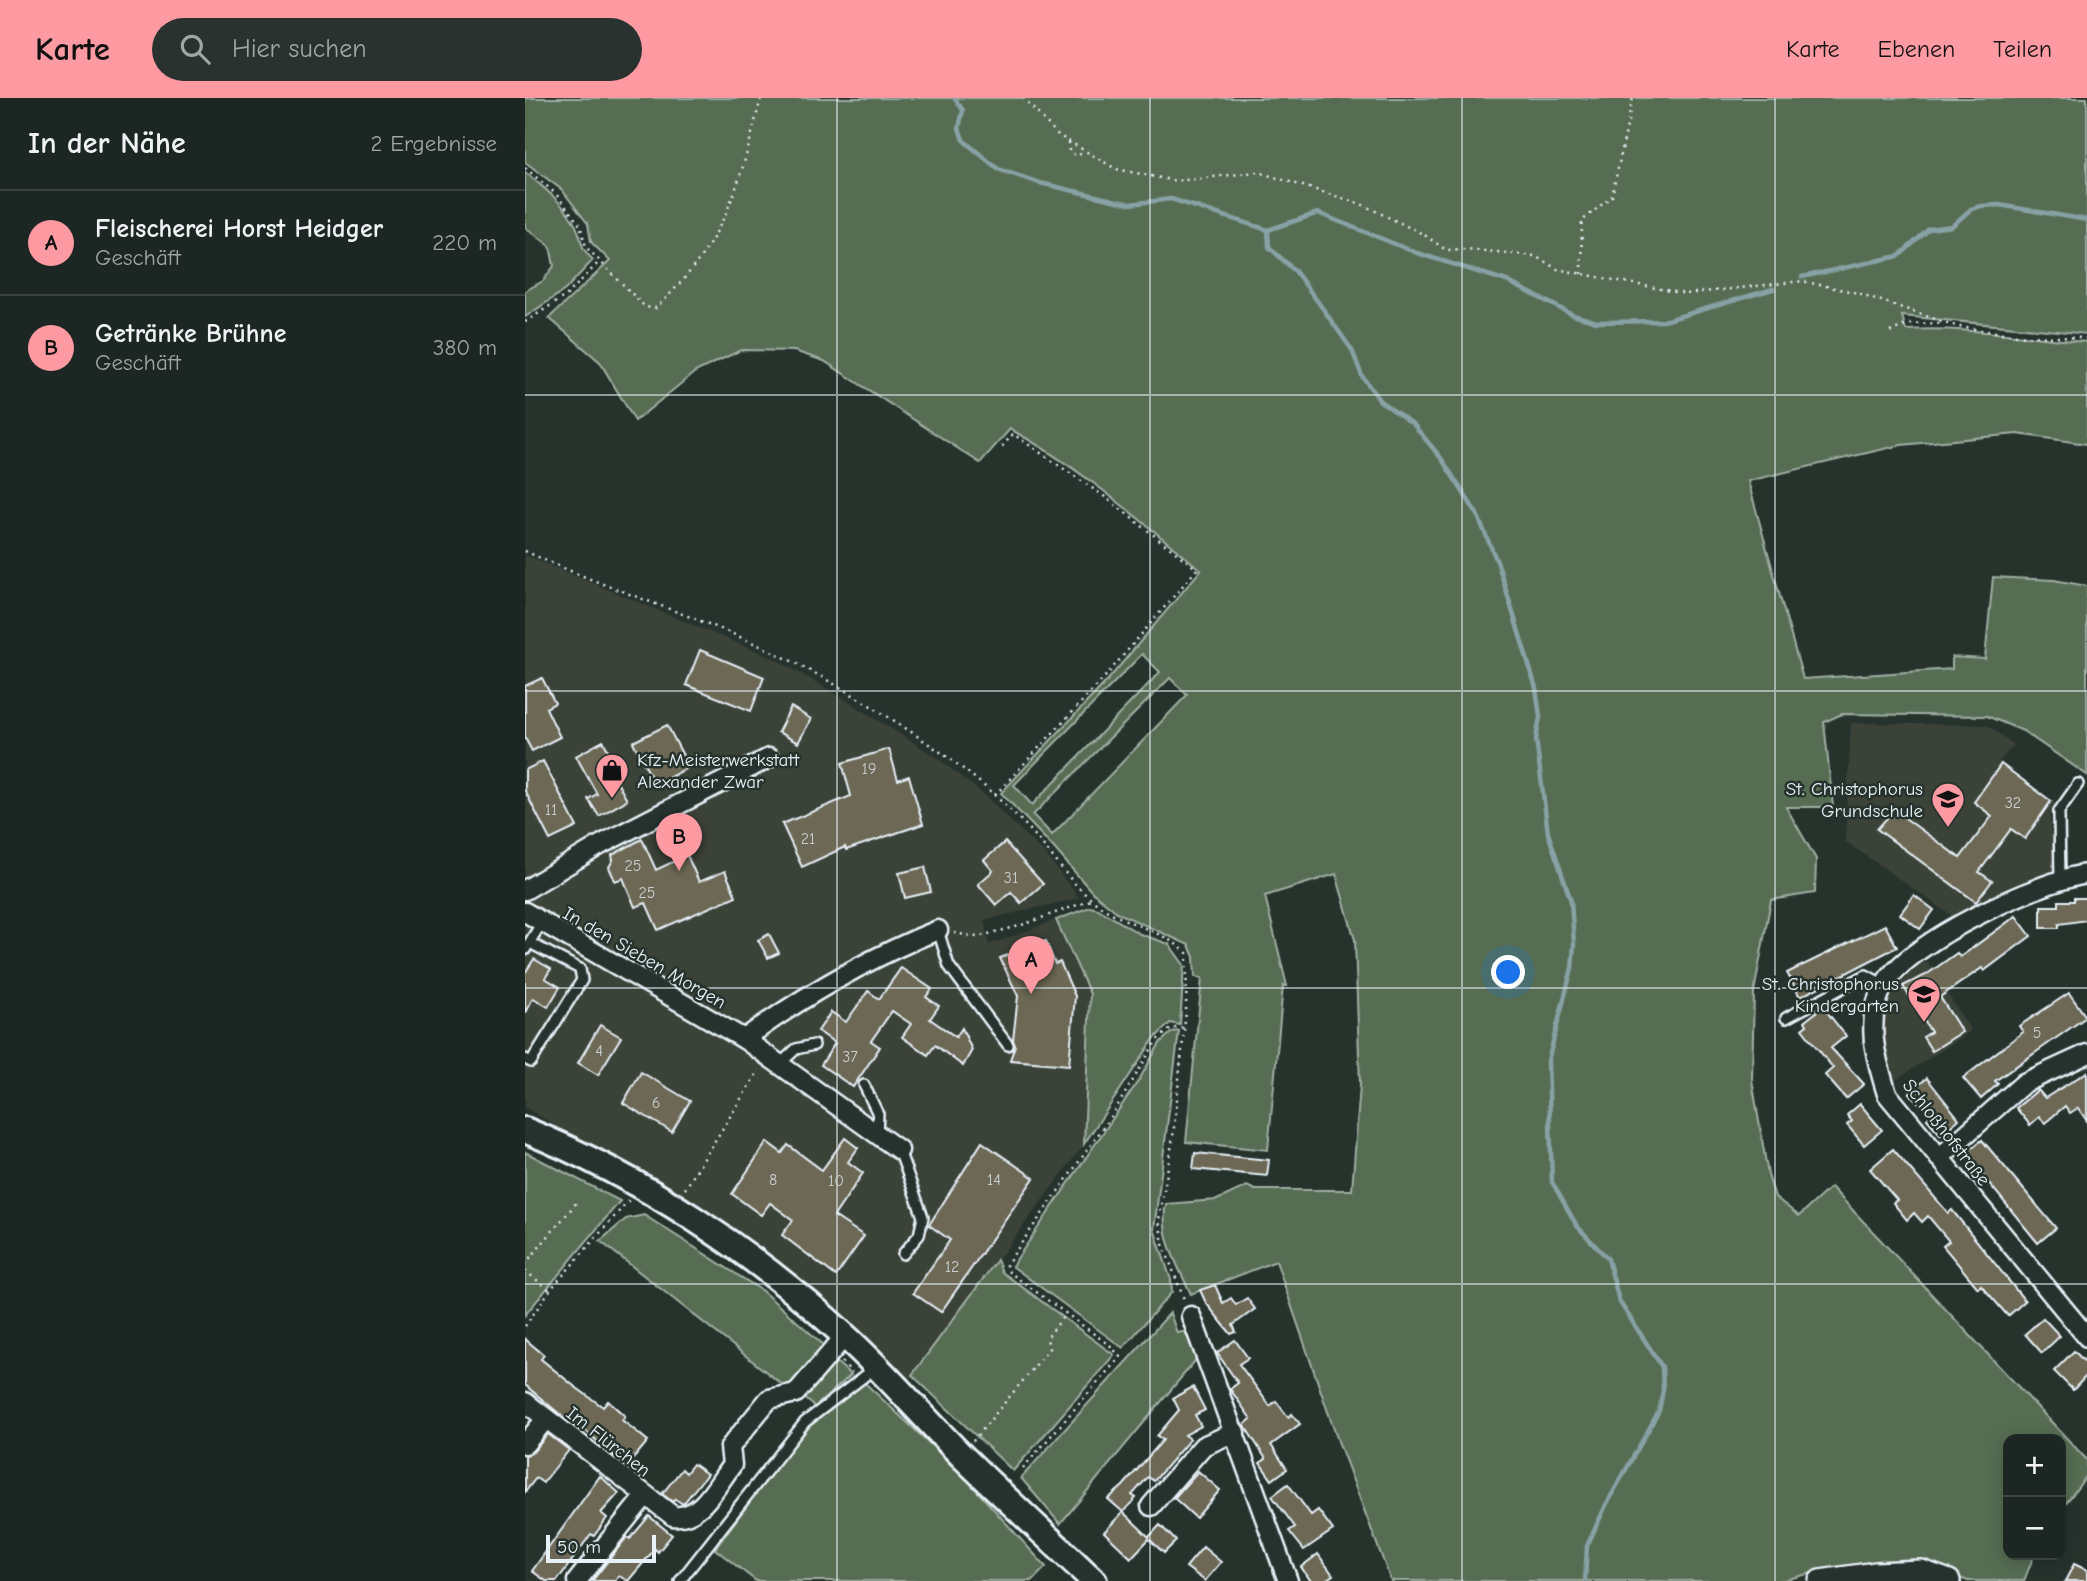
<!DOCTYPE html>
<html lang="de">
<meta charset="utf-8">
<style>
body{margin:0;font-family:"Comic Neue",sans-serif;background:#29322f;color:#f1f3f6}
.controls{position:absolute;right:21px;bottom:21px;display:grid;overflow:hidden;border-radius:14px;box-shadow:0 4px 18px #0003}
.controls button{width:63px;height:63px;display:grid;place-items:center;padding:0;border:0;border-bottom:2px solid #3a4340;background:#1c2622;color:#f1f3f6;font:35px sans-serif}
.scale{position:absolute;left:21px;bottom:18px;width:110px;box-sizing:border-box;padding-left:7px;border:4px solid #e8f1f8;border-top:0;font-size:19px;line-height:24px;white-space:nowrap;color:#e8f1f8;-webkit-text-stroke:5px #26332d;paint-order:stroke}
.you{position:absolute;left:984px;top:875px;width:24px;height:24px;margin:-18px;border:5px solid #fff;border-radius:50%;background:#1a73e8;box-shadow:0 0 0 10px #1a73e833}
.badge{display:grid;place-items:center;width:46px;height:46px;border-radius:50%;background:#ff9aa2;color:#111;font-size:23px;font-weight:700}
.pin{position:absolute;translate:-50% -58px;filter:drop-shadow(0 2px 4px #0008)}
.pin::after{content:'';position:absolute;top:37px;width:24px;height:21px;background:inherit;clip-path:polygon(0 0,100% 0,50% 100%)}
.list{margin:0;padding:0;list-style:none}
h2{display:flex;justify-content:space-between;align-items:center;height:91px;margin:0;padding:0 28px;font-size:30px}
h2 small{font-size:23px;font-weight:400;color:#a0a5a5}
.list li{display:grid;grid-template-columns:46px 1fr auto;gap:21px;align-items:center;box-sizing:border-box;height:105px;padding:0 28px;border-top:2px solid #3a4340}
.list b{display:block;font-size:26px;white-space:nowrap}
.list p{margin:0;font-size:23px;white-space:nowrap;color:#a0a5a5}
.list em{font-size:23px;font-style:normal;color:#a0a5a5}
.icon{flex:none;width:38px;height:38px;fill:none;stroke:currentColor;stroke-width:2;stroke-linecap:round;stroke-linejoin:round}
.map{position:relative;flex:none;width:1562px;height:1483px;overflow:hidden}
header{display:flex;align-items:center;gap:42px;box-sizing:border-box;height:98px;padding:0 35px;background:#ff9aa2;color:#111}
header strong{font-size:33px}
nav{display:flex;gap:38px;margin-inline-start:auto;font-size:24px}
.search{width:490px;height:63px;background:#29322f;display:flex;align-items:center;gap:18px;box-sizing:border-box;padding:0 24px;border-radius:38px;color:#a0a5a5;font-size:26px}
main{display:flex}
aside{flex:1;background:#1c2622}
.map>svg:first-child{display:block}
.built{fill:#3b4339}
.green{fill:#576d52;stroke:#a0afa5;stroke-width:2;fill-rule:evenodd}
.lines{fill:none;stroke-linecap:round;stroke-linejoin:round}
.stream{stroke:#88a1a5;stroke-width:4.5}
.building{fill:#6c6855;stroke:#e8f1f8;stroke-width:2}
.service-casing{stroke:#e8f1f8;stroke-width:14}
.minor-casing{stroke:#e8f1f8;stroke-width:23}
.tertiary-casing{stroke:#e8f1f8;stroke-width:26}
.secondary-casing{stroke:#e8f1f8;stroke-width:30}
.path{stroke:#e8f1f8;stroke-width:2.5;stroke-dasharray:2 5;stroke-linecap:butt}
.service{stroke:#26332d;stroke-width:9}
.minor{stroke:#26332d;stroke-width:18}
.tertiary{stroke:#26332d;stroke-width:21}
.secondary{stroke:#26332d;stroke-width:24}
.grid{fill:none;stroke:#e8f1f8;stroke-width:2;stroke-opacity:0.55}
.labels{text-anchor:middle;stroke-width:5;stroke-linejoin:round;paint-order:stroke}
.number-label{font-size:16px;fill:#c9cfcf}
.poi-label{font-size:19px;fill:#e8f1f8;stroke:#26332d;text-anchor:end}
.street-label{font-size:19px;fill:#e8f1f8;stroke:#26332d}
</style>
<header>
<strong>Karte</strong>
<div class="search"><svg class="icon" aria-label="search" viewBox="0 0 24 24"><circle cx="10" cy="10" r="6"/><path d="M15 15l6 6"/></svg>Hier suchen</div>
<nav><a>Karte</a><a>Ebenen</a><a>Teilen</a></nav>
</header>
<main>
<aside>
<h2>In der Nähe<small>2 Ergebnisse</small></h2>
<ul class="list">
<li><span class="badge">A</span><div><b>Fleischerei Horst Heidger</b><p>Geschäft</p></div><em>220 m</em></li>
<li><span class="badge">B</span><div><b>Getränke Brühne</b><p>Geschäft</p></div><em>380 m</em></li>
</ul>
</aside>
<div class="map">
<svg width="1562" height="1483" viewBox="0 0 1562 1483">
<rect width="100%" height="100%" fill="#26332d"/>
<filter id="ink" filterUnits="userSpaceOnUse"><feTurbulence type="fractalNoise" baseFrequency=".0143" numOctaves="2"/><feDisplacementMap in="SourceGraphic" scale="14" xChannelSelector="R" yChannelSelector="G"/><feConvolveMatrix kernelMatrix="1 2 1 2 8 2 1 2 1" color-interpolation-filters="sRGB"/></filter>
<g filter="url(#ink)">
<g class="built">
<path d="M0 457 250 561 313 597 411 659 459 697 521 757 554 800 459 822 464 847 531 822 565 896 559 1046 382 1284 307 1209 221 1146 0 1009Z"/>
<path d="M1326 625 1462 627 1489 647 1474 663 1531 706 1525 719 1531 773 1433 822 1320 743Z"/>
<path d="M1398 858 1446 933 1366 985 1356 953 1357 918 1368 888Z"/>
</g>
<g class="green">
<path d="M0 0H1562V236L1377 218 1381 232C1441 228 1502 240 1562 244V346L1492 336 1376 347 1223 383 1278 581 1427 571V559L1460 561 1468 479 1529 482 1562 488V677L1498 633 1462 618 1317 616 1299 624 1308 709H1261L1291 761 1290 795 1246 802 1229 894 1227 982 1243 1077 1250 1099 1274 1118 1306 1089 1562 1362V1377L1536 1412V1341H1483V1457H1509L1499 1483H1443L1399 1467 1348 1466 1307 1470 1255 1483H866L813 1343 751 1163 666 1196C653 1168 634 1138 641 1106L692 1102 722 1088 730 1092H827L835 987 830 842 811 776 740 798 762 888H758L743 1052 661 1044 677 880 670 879 669 859 664 847 593 815 567 794 528 749 476 695 582 583 676 472C615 422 555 369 485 331L455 365 299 263 269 253 216 252 170 274 110 323 75 264 24 220 85 163 66 144 63 126 37 92 0 64ZM617 556 635 574 507 707 489 687ZM645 580 662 597 527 737 508 717Z"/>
<path d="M0 74C18 89 40 106 51 128 59 144 52 146 68 162L40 192 0 219V193L18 183 29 168 25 148 0 129Z"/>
<path d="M565 809 573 811 615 836 644 846 659 867 655 927 645 925 629 941 559 1046 565 896 531 822Z"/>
<path d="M654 933 629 1131 646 1182 647 1194 598 1250 487 1168 614 982 635 945 647 934Z"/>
<path d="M0 1054 95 1103 0 1217Z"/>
<path d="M119 1117 236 1192 299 1247 263 1291 75 1143 101 1121Z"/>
<path d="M472 1162 477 1174 589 1257 488 1373 387 1277Z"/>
<path d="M645 1215 652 1235 662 1233 667 1237 674 1258 535 1426 496 1380Z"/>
<path d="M309 1262 326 1277 290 1309 276 1297Z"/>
<path d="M340 1285 433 1372 521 1469 507 1483H231L190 1451 253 1365 285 1328Z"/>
</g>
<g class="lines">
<g class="stream">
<path d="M429 0 438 12 434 30 438 42 473 71 515 85 605 106 646 101 743 132 744 149 770 173 793 204 827 252 837 278 855 303 888 326 916 360 952 416 973 466 1011 590 1015 619 1011 641 1023 735 1046 803 1049 846 1047 870 1023 963 1027 1084 1052 1128 1083 1161 1094 1203 1137 1269 1138 1292 1134 1313 1081 1407 1062 1448 1060 1483"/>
<path d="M743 132 793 115 892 155 982 183 1048 217 1072 224 1139 223 1248 191"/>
<path d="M1277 179 1374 158 1404 131 1427 128 1446 111 1456 108 1474 107 1562 122"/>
</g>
</g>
<g class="building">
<path d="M175 552 239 579 226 613 161 587Z"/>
<path d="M17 580 30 605 21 610 35 639 7 653 0 640V588Z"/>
<path d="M266 609 286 621 273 645 253 634Z"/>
<path d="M142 627 164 669 130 687 108 644Z"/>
<path d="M78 643 95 673 88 677 102 702 74 718 63 701 72 696 51 658Z"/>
<path d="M364 651 373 682 384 678 398 726 321 752 320 749 277 769 257 726 326 698 317 665Z"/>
<path d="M18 663 52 729 25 742 0 693V672Z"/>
<path d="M1476 666 1526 703 1500 741 1486 731 1454 774 1467 783 1451 804 1352 731 1369 712 1435 760 1467 718 1449 704Z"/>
<path d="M117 741 131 772 162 757 174 784 200 773 211 798 133 832 121 805 110 809 98 780 90 783 84 769 88 762 87 757Z"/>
<path d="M480 744 518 786 496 805 486 794 471 807 453 786 468 773 459 762Z"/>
<path d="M400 769 406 794 380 800 374 775Z"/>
<path d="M1389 797 1409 812 1395 831 1375 816Z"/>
<path d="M1549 800H1562V822L1534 826V830H1516V808H1534V803H1549Z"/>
<path d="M1491 818 1506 838 1459 873 1457 870 1415 899 1437 934 1407 953 1398 939 1406 934 1378 888 1401 877 1432 855 1435 859Z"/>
<path d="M1360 827 1372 849 1275 899 1262 875Z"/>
<path d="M244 836 254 855 243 860 233 842Z"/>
<path d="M521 843 530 866 535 864 550 898 544 967 485 962 490 947 488 942 493 898 475 860Z"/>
<path d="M9 861 26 871 20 880 35 889 23 909 8 900 0 915V875Z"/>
<path d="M376 870 407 891 401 899 414 908 405 921 431 939 437 930 447 952 438 968 410 947 403 957 377 939 386 926 367 913 346 943 355 949 328 989 296 967 310 945 293 933 306 914 321 924 343 893 354 901Z"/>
<path d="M1544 895 1561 919 1470 983 1473 986 1456 1001 1438 980 1498 934 1494 928Z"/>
<path d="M1298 909 1321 938 1306 950 1339 986 1321 1001 1300 977 1308 970 1277 931 1282 927 1280 923Z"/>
<path d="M75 927 96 939 73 977 53 965Z"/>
<path d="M116 974 165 1003 147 1034 98 1005Z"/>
<path d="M1562 974V1023L1553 1010 1545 1015 1540 1008 1520 1025 1514 1019 1505 1027 1491 1010 1513 992 1520 1000Z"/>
<path d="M1402 980 1434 1021 1416 1037 1402 1021 1406 1017 1384 995Z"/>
<path d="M1335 1006 1357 1032 1339 1047 1322 1027 1327 1023 1322 1017Z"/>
<path d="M320 1040 333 1050 323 1064 338 1075 309 1118 339 1138 311 1178 257 1137 268 1122 245 1105 236 1117 207 1096 242 1044 257 1055 263 1047 297 1072Z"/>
<path d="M1457 1042 1531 1130 1513 1145 1440 1056Z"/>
<path d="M457 1044 509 1080 416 1214 388 1195 425 1142 404 1127Z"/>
<path d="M1368 1051 1423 1115 1427 1112 1500 1203 1483 1218 1456 1187 1453 1190 1418 1148 1424 1143 1403 1118 1397 1124 1389 1115 1382 1122 1368 1105 1372 1102 1345 1071Z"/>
<path d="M670 1055 744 1062 742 1078 668 1071Z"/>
<path d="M690 1187 698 1205 706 1200 711 1207 722 1200 730 1211 708 1227 711 1234 706 1236 681 1205 675 1192Z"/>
<path d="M1518 1220 1535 1238 1517 1255 1500 1236Z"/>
<path d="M0 1241 19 1257 16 1261 49 1288 78 1309 83 1303 100 1318 97 1322 123 1343 108 1361 99 1354 93 1361 46 1320 43 1323 0 1287Z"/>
<path d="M710 1242 723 1260 714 1266 745 1308 751 1303 763 1319 767 1316 775 1326 746 1347 762 1371 747 1382 735 1365 741 1361 719 1327 726 1321 705 1291 713 1285 692 1255Z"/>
<path d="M1549 1253 1562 1266V1277L1548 1292 1529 1273Z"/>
<path d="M668 1289 680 1312 670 1317 676 1328 660 1337 665 1341 629 1383 623 1379 607 1397 611 1400 598 1414 624 1439 635 1427 651 1443 639 1455 624 1441 606 1460 579 1434 598 1414 583 1401 598 1388 638 1342 632 1338 654 1312 648 1300Z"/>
<path d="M23 1336 44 1352 18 1385 11 1380 0 1394V1357L8 1354Z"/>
<path d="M168 1366 182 1376 158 1406 150 1401 148 1404 137 1396 157 1371 161 1375Z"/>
<path d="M673 1373 695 1392 671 1420 649 1400Z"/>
<path d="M75 1378 94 1395 76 1415 82 1420 69 1438 66 1436 32 1483H21L7 1473Z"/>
<path d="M763 1386 786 1417 793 1412 808 1432 779 1452 764 1433 770 1429 747 1398Z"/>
<path d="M124 1418 147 1437 133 1454 130 1451 103 1483 94 1478 90 1483H67L102 1439 105 1441Z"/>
<path d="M678 1449 696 1464 680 1483 661 1469Z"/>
<path d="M793 1456 808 1477 799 1483H786L776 1469Z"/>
<path d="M1549 1466 1562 1472V1483H1540Z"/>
</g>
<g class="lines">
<defs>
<g id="service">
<path d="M1535 783 1534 713 1553 686"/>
<path d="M413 832 424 868 483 947"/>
<path d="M0 852 17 824"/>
<path d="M1261 920 1341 877 1359 887"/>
<path d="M0 961 6 964 57 882 55 871 5 845"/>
<path d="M256 965 271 951 289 947"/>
<path d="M339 987 353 1016 352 1036"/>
<path d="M374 1052 398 1119 394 1137 378 1156"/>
<path d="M155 1483 280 1324 341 1277"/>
</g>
<g id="minor">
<path d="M1562 776C1513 783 1383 844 1359 887 1339 922 1351 961 1362 996L1562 1239"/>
<path d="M0 792 77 746 244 660"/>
<path d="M0 814 219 941 374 1052"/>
<path d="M219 941C280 897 343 860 413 832"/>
<path d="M1414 1060 1499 985 1562 956"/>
<path d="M666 1218 763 1483"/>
<path d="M0 1304 148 1418C176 1422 192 1386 207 1367L205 1349 244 1301 271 1295 320 1238"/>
<path d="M0 1346 21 1321"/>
<path d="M626 1408 678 1348 710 1334"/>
<path d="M52 1483 120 1398"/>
</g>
<path id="tertiary" d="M1295 1483 1351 1475 1396 1473 1424 1483"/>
<path id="secondary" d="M0 1032C116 1079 228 1153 320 1238 362 1276 398 1319 438 1359 481 1401 526 1442 569 1483"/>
</defs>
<use href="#service" class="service-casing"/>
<use href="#minor" class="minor-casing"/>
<use href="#tertiary" class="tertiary-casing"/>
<use href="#secondary" class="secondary-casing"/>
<g class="path">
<path d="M498 0 533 37 591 71 651 83 733 74 836 106 898 136 921 152 942 151 1010 158 1032 171 1161 196 1277 183 1333 195 1434 229 1500 238 1562 240"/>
<path d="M544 44V53L551 58 560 54"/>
<path d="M0 70 31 96 55 127 61 149 120 209 131 210C202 142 213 91 236 0"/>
<path d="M1056 176 1057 123 1087 98 1108 0"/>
<path d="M0 224 42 197 75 163"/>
<path d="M1365 234 1383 226 1416 225"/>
<path d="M0 453C72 487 148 510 222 542 289 571 354 611 414 653 447 676 479 704 506 733 526 755 543 782 566 801 594 826 636 830 662 855L661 913 648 1039 634 1122 638 1146 660 1204"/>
<path d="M470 697 579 580 672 471 580 399 488 336 476 350"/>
<path d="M429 835 452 839 494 828 566 802"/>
<path d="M160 1091 234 972"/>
<path d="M0 1166 52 1104"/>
<path d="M0 1173 25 1192"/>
<path d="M0 1228 25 1192 104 1102"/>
<path d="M317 1264 327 1275"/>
<path d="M448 1343 524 1251 522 1240 541 1215"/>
<path d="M498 1370 595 1259 587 1249 484 1174 481 1167 587 1017 632 942 647 930H659"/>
</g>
<use href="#service" class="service"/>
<use href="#minor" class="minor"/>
<use href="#tertiary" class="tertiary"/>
<use href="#secondary" class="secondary"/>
</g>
</g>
<path class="grid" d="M312 0V1483M625 0V1483M937 0V1483M1250 0V1483M0 297H1562M0 593H1562M0 890H1562M0 1186H1562"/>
<defs>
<symbol id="shop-pin" viewBox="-11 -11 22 30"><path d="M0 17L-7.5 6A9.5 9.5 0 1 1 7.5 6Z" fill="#ff9aa2" stroke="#26332d"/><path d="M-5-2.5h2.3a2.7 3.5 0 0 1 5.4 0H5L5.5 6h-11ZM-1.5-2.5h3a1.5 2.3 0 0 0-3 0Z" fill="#111"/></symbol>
<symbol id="school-pin" viewBox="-11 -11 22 30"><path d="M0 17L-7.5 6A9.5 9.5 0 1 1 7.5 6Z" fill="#ff9aa2" stroke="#26332d"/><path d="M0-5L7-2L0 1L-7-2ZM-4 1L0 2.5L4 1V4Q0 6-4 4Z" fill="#111"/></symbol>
</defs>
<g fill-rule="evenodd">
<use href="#shop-pin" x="68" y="653" width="38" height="52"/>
<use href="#school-pin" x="1404" y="682" width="38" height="52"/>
<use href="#school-pin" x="1380" y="877" width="38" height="52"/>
</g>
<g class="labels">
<g class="number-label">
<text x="344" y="676">19</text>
<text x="1488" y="710">32</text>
<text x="26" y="717">11</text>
<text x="283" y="746">21</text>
<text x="108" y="773">25</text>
<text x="486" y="785">31</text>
<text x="122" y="800">25</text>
<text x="1512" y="940">5</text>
<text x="74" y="958">4</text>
<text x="325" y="964">37</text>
<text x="131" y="1010">6</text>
<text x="248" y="1087">8</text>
<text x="469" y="1087">14</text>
<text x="311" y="1088">10</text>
<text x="427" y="1174">12</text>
</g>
<g class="poi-label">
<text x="112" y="668" text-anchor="start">Kfz-Meisterwerkstatt<tspan x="112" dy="22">Alexander Zwar</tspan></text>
<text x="1398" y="697">St. Christophorus<tspan x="1398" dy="22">Grundschule</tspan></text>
<text x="1374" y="892">St. Christophorus<tspan x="1374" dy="22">Kindergarten</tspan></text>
</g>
<g class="street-label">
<text transform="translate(120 859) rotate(30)" y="7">In den Sieben Morgen</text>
<text transform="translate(1422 1034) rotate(52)" y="7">Schloßhofstraße</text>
<text transform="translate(84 1343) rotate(38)" y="7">Im Flürchen</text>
</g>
</g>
</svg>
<div class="controls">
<button>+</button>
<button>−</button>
</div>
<div class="scale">50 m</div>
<div class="you"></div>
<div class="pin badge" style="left:506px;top:896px">A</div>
<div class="pin badge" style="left:154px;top:773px">B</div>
</div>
</main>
